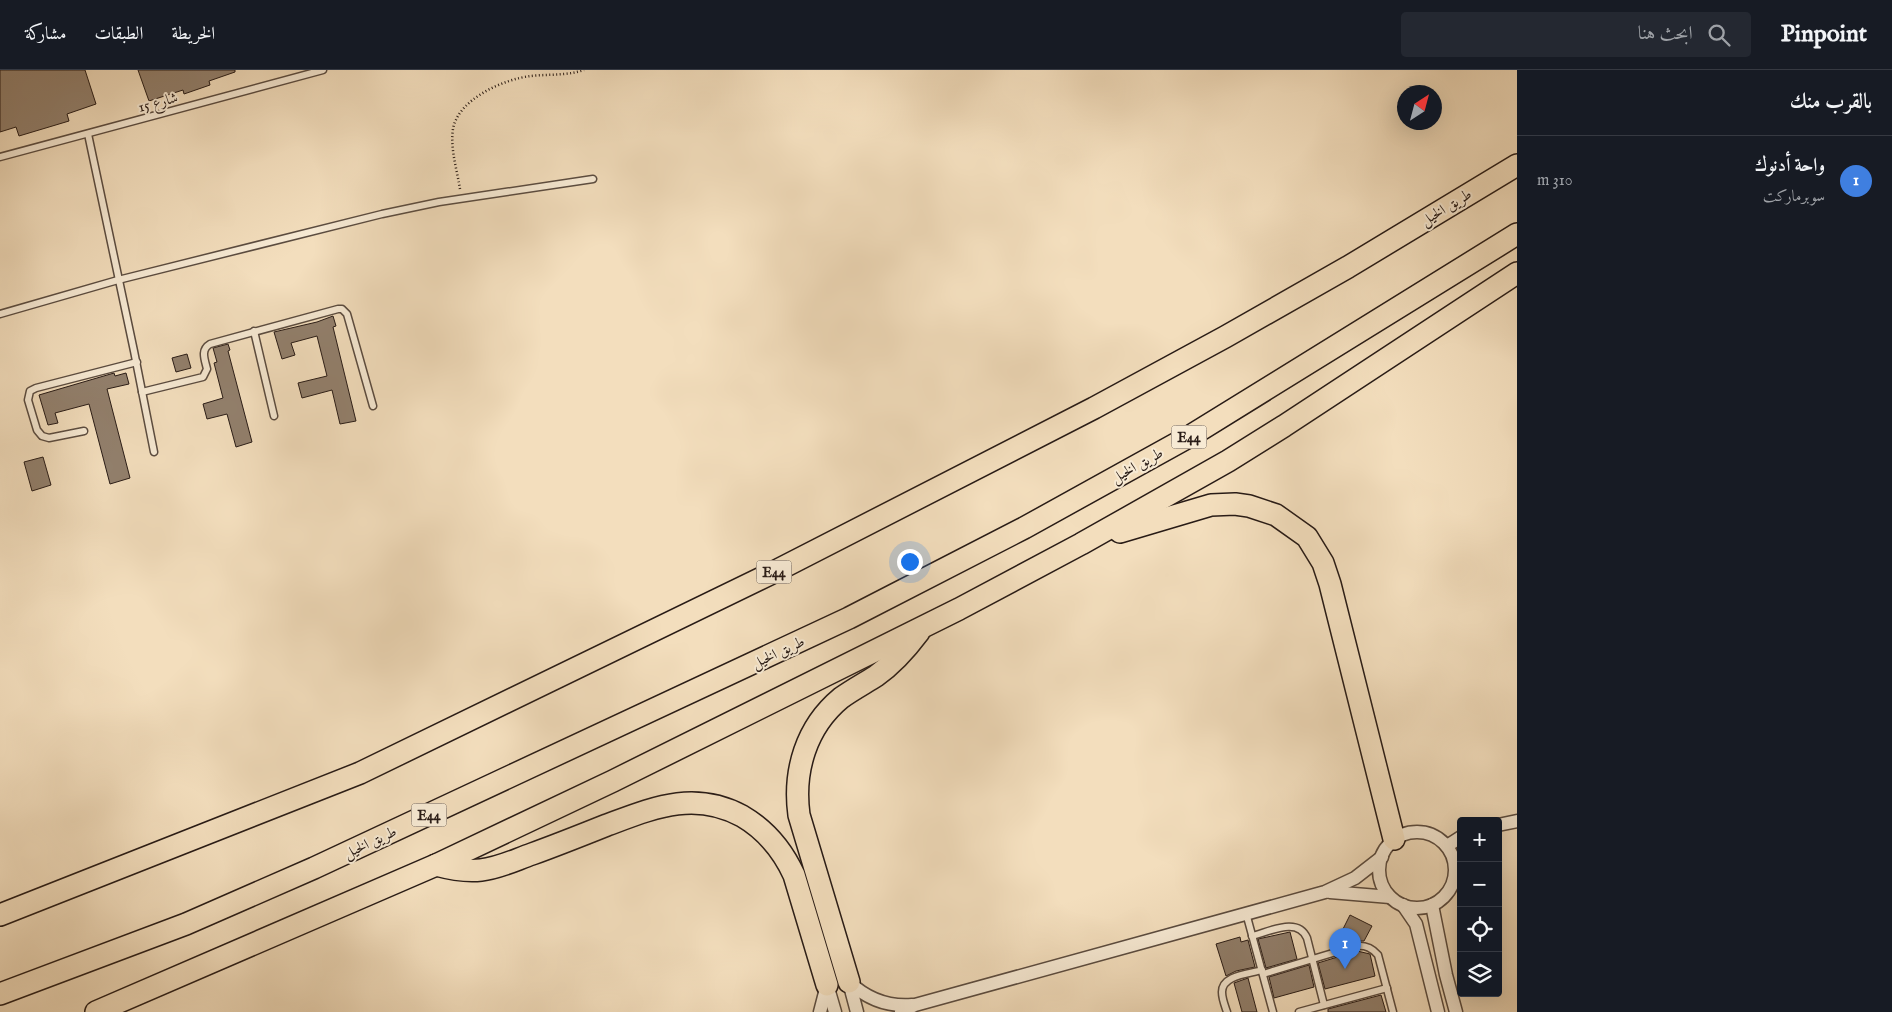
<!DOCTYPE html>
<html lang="ar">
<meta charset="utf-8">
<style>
body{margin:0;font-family:"IM FELL English",Amiri,serif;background:#242831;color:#f1f3f6;direction:rtl}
.controls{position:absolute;right:15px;bottom:15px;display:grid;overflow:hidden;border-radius:5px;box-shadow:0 5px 20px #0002}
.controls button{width:45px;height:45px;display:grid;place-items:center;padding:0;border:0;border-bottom:1px solid #363941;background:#171b24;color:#f1f3f6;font:25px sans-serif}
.compass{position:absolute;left:1397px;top:15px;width:45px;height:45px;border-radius:50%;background:#171b24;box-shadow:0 5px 20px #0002;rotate:36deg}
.you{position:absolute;left:909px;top:491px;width:18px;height:18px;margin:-12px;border:4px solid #fff;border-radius:50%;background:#1a73e8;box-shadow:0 0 0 8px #1a73e833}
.badge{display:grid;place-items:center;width:32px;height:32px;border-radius:50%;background:#b45309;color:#fff;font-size:16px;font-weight:700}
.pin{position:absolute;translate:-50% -41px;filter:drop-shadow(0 1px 2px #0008)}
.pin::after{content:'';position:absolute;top:26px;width:18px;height:15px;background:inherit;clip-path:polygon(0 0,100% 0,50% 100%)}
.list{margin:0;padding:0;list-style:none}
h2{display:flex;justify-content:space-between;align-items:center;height:65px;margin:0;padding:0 20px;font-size:21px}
h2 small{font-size:16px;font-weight:400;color:#9ea1a6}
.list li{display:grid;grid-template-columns:32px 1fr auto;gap:15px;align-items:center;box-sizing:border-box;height:90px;padding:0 20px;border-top:1px solid #363941}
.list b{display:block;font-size:19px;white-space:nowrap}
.list p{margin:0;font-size:16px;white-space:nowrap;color:#9ea1a6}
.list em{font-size:16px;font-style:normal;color:#9ea1a6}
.icon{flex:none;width:28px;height:28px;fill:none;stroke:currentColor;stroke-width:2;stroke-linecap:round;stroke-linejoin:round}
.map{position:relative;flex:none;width:1517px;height:942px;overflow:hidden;direction:ltr}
header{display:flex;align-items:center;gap:30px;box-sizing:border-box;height:70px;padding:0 25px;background:#171b24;border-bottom:1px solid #363941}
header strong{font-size:24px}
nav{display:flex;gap:28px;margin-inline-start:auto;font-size:18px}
.search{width:350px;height:45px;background:#242831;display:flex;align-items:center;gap:12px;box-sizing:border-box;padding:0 18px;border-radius:5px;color:#9ea1a6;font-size:19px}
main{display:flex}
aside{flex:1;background:#171b24}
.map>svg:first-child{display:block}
.building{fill:#92806d;stroke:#281b16}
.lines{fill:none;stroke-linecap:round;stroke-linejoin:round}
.lane-casing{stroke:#5b4c40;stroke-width:9}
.street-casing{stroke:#5b4c40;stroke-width:15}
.highway-casing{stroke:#281b16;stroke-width:24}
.path{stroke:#281b16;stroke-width:2.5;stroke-dasharray:1 2.5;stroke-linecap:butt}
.lane{stroke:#f7ead4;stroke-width:6}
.street{stroke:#f7ead4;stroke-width:12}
.highway{stroke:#f3debd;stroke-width:21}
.labels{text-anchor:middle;stroke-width:4;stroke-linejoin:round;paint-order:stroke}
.shield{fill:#f7ead4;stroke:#66594f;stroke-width:1}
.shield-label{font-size:14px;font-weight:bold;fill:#281b16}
.street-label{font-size:15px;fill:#281b16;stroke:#f7ead4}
</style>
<header>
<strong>Pinpoint</strong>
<div class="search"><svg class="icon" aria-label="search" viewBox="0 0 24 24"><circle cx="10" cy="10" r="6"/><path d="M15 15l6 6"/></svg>ابحث هنا</div>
<nav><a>الخريطة</a><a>الطبقات</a><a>مشاركة</a></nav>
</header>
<main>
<aside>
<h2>بالقرب منك<small></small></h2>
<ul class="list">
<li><span class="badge" style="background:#3f7fe0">1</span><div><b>واحة أدنوك</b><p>سوبرماركت</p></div><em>310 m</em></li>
</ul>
</aside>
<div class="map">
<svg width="1517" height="942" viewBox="0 0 1517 942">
<rect width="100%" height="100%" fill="#f3debd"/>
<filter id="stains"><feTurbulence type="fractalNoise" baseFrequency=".004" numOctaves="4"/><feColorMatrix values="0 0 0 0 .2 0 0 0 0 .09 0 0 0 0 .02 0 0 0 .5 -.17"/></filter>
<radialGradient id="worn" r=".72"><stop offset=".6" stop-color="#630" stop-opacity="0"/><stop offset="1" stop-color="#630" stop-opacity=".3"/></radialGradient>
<g class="building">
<path d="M0 0H85L96 34 67 44 69 51 19 66 16 57 0 62Z"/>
<path d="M138 0H235V2L209 11 210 15 184 24 183 20 149 31Z"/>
<path d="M333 246 336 256 333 257 356 351 340 354 332 320 302 328 298 313 327 306 317 266 291 273 295 285 282 289 274 262 317 252Z"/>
<path d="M228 274 230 280 228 281 252 372 236 377 227 344 207 349 203 334 223 328 214 293 217 292 213 278Z"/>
<path d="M187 284 191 298 176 302 172 288Z"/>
<path d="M114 303 115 306 126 303 129 314 107 319 130 408 110 414 89 334 55 343 58 353 48 355 39 325Z"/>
<path d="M43 387 51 415 32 421 24 392Z"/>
<path d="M1350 845 1372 856 1364 871H1357L1341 863Z"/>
<path d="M1290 862 1297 889 1266 898 1258 869Z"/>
<path d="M1240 867 1241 872 1248 870 1255 897 1236 901 1226 906 1216 874Z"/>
<path d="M1357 881 1370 884 1375 906 1325 919 1318 893Z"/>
<path d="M1309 895 1314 917 1274 928 1269 907Z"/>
<path d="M1248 908 1257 942H1242L1234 913Z"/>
<path d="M1381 925 1386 942H1328V939Z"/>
</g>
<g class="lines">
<defs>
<g id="lane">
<path d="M88 64 134 281 154 382"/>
<path d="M0 87 323 0"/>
<path d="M0 244 118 210 382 144 439 132 593 109"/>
<path d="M254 261 274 346"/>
<path d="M142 322 203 307 207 299C205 290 200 280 210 274L338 239H342L347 244 373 336"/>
<path d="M84 361 49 368 42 366 37 360 28 330 30 321 36 318 137 292"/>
<path d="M1246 843 1273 942"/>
<path d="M1252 866C1269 862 1298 846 1307 868L1324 935"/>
<path d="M1263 904 1356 876C1366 875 1372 878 1378 885L1393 942"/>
<path d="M1227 942C1225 936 1222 929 1222 922 1222 905 1249 904 1262 900"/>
<path d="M1299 942 1387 918"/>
</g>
<g id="street">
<path d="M1498 755 1517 751"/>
<circle cx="1417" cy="800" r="38"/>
<path d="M1447 776 1461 767"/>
<path d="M1330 822 1390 827"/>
<path d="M1403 835 1416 854 1438 942"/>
<path d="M1432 835 1446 905 1456 942"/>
<path d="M849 912C867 929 887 937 912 935"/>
<path d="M849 912 857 942"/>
<path d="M828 918 835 942"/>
<path d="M820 942 827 915"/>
<path d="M901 942 915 935 1325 822 1355 808 1382 787"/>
</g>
<g id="highway">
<path d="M1120 462 1211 435 1235 434 1249 436 1276 445 1307 467 1323 493 1330 514 1394 769"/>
<path d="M436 795C451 799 466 802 481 800 499 798 515 790 532 784 557 775 582 765 607 755 653 738 694 720 742 746 766 760 782 779 794 805L827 915"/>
<path d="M0 845 360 703 770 504 1094 338 1225 267 1348 197 1517 95"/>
<path d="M849 912 799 745C793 701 806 657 841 628 852 620 865 613 876 606 893 594 907 578 919 562"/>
<path d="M0 924 186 854 314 798 849 548 1024 458 1192 365 1517 164"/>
<path d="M96 942 436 795 613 711 959 539 1081 474 1228 391 1284 356 1517 203"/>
</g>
</defs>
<use href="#lane" class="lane-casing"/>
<use href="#street" class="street-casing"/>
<use href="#highway" class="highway-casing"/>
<path class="path" d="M460 119C457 100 450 78 453 59 458 29 504 9 531 6 549 4 566 6 584 0"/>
<use href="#lane" class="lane"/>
<use href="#street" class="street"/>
<use href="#highway" class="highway"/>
</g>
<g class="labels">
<g class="shield">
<rect x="1171.5" y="355.5" width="35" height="23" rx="4"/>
<rect x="756.5" y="490.5" width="35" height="23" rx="4"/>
<rect x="411.5" y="733.5" width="35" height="23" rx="4"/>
</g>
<g class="shield-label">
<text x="1189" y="372">E44</text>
<text x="774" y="507">E44</text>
<text x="429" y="750">E44</text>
</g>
<g class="street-label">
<text transform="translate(158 32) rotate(-15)" y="5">شارع 15</text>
<text transform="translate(1446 137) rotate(-31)" y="5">طريق الخيل</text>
<text transform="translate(1137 395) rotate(-29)" y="5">طريق الخيل</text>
<text transform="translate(778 582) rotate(-25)" y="5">طريق الخيل</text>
<text transform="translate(370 772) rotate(-25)" y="5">طريق الخيل</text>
</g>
</g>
<rect width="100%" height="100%" filter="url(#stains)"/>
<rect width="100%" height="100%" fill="url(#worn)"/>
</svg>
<div class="controls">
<button>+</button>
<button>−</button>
<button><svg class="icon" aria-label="locate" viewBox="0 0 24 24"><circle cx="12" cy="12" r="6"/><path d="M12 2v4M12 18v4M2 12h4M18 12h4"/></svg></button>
<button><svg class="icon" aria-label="layers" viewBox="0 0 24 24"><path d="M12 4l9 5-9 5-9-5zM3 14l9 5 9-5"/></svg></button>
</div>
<svg class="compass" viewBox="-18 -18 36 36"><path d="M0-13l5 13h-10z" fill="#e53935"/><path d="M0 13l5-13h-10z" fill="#9ea1a6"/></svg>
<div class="you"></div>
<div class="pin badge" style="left:1345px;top:899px;background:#3f7fe0">1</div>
</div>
</main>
